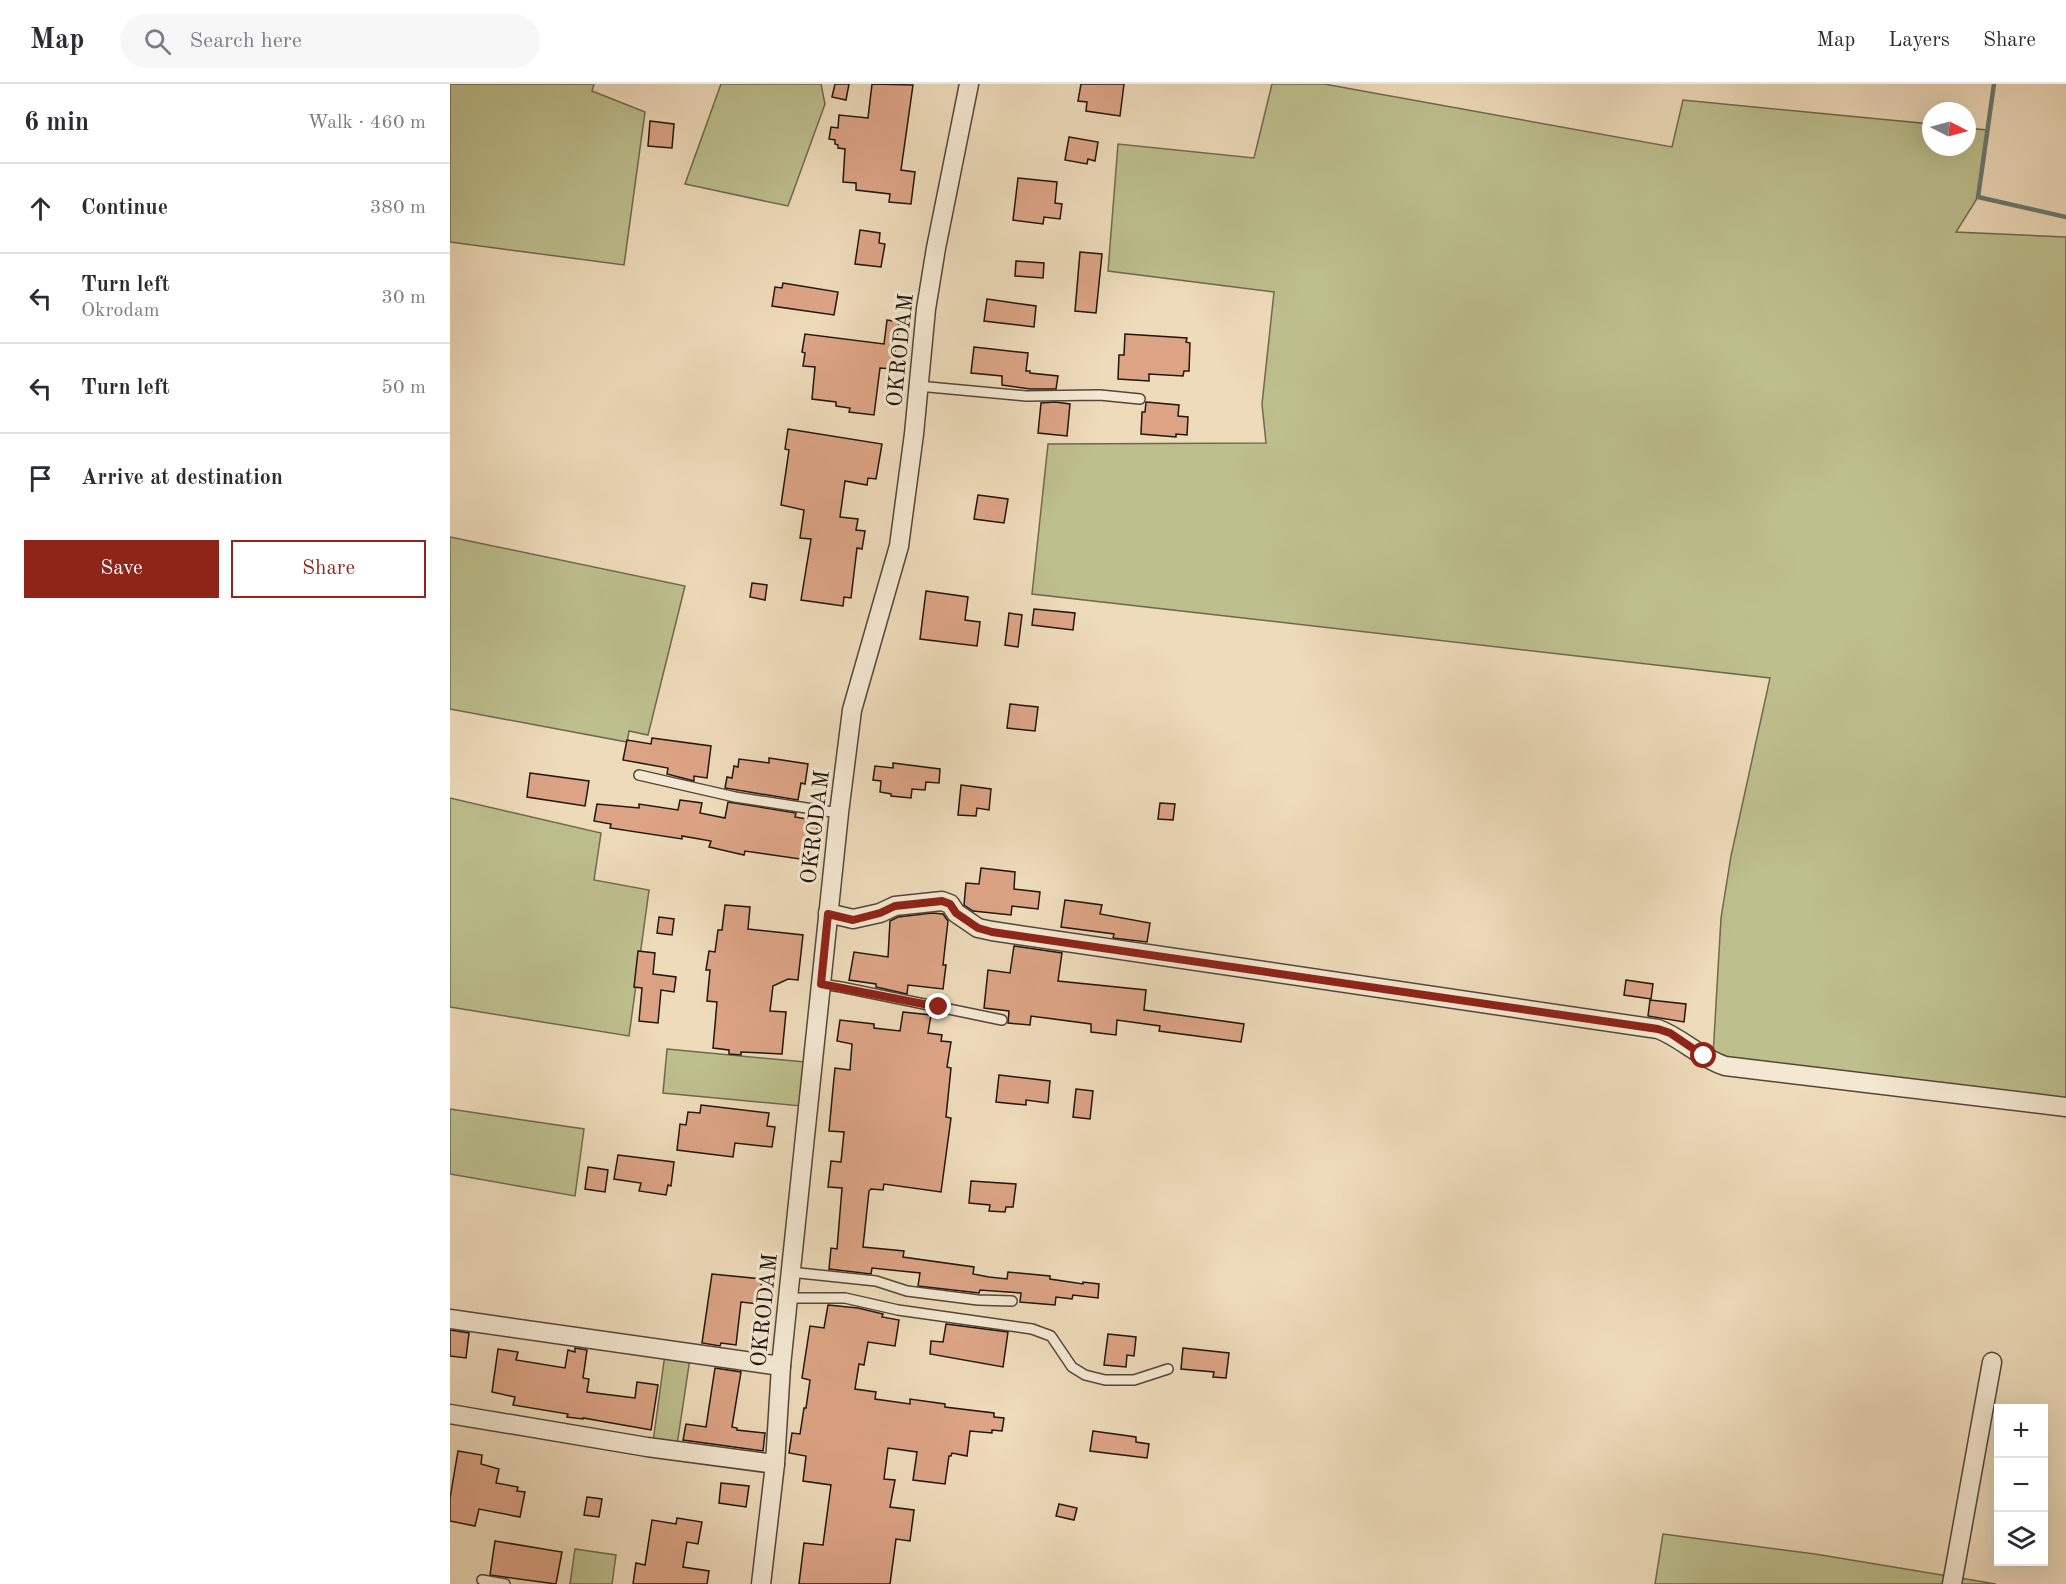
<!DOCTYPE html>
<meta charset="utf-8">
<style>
body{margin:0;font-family:"Old Standard TT",serif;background:#f7f7f7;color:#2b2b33}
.controls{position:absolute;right:18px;bottom:18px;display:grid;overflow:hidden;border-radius:0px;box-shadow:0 6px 24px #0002}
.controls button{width:54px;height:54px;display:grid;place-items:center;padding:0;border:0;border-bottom:2px solid #e1e1e2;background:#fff;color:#2b2b33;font:30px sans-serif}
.compass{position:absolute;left:1472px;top:18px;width:54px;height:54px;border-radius:50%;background:#fff;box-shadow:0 6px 24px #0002;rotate:96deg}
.stop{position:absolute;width:18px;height:18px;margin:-14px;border:4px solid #8f2418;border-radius:50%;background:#fff}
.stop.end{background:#8f2418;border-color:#fff;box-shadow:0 2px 6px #0008}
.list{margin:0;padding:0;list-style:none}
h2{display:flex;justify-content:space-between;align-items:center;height:78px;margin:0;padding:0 24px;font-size:26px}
h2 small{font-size:20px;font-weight:400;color:#7c7c81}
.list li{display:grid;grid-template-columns:39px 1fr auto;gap:18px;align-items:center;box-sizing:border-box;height:90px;padding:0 24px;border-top:2px solid #e1e1e2}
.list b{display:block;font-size:22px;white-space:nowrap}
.list p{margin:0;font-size:20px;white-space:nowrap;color:#7c7c81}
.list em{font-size:20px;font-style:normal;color:#7c7c81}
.actions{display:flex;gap:12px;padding:18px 24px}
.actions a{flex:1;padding:14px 0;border:2px solid #8f2418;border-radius:0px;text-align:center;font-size:21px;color:#8f2418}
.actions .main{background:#8f2418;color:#fff}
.icon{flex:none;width:33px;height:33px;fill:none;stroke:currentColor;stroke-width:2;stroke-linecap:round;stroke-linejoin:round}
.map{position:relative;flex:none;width:1616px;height:1500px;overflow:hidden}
header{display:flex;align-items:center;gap:36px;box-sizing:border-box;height:84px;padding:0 30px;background:#fff;border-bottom:2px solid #e1e1e2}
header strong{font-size:28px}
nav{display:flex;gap:33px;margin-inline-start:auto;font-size:21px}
.search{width:420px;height:54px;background:#f7f7f7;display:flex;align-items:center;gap:15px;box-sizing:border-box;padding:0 21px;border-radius:33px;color:#7c7c81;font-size:22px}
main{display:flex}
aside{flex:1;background:#fff}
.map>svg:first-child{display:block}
.green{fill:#bdbf8d;stroke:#6e6a4e;stroke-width:1.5}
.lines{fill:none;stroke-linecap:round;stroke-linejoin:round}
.stream{stroke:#697970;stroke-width:4.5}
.building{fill:#dca485;stroke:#20160e;stroke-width:1.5}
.service-casing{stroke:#544739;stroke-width:12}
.minor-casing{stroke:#544739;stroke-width:21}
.service{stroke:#f4e8d2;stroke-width:9}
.minor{stroke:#f4e8d2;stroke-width:18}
.route{stroke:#8f2418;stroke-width:8}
.labels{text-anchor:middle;stroke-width:6;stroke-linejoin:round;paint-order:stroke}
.street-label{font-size:22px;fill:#20160e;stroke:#f4e8d2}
</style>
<header>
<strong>Map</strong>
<div class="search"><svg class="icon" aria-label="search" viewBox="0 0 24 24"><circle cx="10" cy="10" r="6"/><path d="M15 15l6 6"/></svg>Search here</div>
<nav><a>Map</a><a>Layers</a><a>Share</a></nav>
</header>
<main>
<aside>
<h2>6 min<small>Walk · 460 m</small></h2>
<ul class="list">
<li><svg class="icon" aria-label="ahead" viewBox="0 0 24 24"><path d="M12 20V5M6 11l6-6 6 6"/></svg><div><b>Continue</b></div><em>380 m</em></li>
<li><svg class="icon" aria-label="left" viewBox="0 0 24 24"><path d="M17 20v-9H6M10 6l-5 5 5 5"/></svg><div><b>Turn left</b><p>Okrodam</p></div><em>30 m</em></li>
<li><svg class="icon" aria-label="left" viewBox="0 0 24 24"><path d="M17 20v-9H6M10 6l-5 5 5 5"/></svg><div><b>Turn left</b></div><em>50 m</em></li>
<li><svg class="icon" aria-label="arrive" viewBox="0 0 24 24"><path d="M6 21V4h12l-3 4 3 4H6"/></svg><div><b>Arrive at destination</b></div></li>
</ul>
<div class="actions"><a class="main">Save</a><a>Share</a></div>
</aside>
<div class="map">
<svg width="1616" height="1500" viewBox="0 0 1616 1500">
<rect width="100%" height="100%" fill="#eedbba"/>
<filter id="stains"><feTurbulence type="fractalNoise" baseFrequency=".00333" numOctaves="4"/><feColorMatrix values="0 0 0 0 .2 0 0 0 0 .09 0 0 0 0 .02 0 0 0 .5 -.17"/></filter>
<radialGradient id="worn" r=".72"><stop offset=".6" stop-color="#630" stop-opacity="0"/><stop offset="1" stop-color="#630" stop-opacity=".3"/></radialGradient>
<g class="green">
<path d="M0 0H144L142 7 195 28 174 181 0 158Z"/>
<path d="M271 0H371L375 20 338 122 235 100Z"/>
<path d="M822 0H874L1222 63 1233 16 1481 40V63H1517V44L1537 46 1528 113 1506 148 1616 153V1017L1263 972 1271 834 1281 772 1320 594 582 510 598 360 816 359 812 320 824 208 658 187 668 60 804 74Z"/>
<path d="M0 453 235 502 198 651 179 647 177 658 0 625Z"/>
<path d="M0 714 151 749 144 796 199 806 179 952 0 923Z"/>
<path d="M217 965 355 978 351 1022 213 1009Z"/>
<path d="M0 1025 134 1045 125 1112 0 1090Z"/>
<path d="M215 1270 240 1274 227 1361 203 1358Z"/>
<path d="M1213 1450 1365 1470 1546 1500H1205Z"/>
<path d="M125 1465 166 1471 162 1500H120Z"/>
</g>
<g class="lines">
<path class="stream" d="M1544 0 1528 113 1616 133"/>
</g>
<g class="building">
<path d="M385 0H399L396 16 382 13Z"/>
<path d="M422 0 463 1 451 86 465 88 461 120 439 118 440 110 406 106V99L393 98 395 65 388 64V61L385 60V56L379 55 381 43 388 44 389 31 418 34Z"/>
<path d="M631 0H674L670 32 636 27 637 18 628 17Z"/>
<path d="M200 37 224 40 222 64 198 62Z"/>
<path d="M619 53 648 58 645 77 638 75 637 80 615 76Z"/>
<path d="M568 94 607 98 605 119 612 120 610 135 594 133 593 140 563 136Z"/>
<path d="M410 146 430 149 429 159 435 160 431 183 405 180Z"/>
<path d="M630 168 652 170 646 229 625 227Z"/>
<path d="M566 177 594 179 593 194 565 192Z"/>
<path d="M333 199 388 208 384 231 322 222 325 203 332 204Z"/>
<path d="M537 215 586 222 584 243 534 237Z"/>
<path d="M437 236 449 238 443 285 430 284 424 331 399 328 400 324 386 322V318L362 315 365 283 353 282 355 269 352 268 355 250 434 260Z"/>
<path d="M675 250 737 254 736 258 740 259 739 287H734L733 292 699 290V297L668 295 669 271H674Z"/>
<path d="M524 263 578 269 576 287H580V289L608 292 606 305H580L552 301V292L521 289Z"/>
<path d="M605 318 620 320 617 352 588 349 591 319Z"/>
<path d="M696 318 729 321 728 332 738 333 737 351 726 350V353L691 350 692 328H695Z"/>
<path d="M338 345 432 360 426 395 418 394 417 401 395 397 390 433 408 435 406 446 415 447 412 465 407 464 401 514 394 513 393 522 351 516 361 455 350 454 354 426 331 421 339 366 335 365Z"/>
<path d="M528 411 558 415 554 439 524 435Z"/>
<path d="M302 499 317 501 315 516 300 513Z"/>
<path d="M476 507 518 513 515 536 530 538 527 562 470 555Z"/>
<path d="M584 525 625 529 623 546 582 541Z"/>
<path d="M559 529 572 531 568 563 555 561Z"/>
<path d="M560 620 588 623 585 647 557 644Z"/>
<path d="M202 654 261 662 257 694 244 692V697L217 690 218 684 173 676 177 656 201 660Z"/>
<path d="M319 674 358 680 355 700 351 699 348 716 275 704 277 693 282 694 284 682 288 683 289 675 319 679Z"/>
<path d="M443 679 490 685 489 699 476 698 475 706 462 705 461 714 441 712V710L430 708 431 697 423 696 425 682 443 684Z"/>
<path d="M80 689 139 697 135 722 77 713Z"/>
<path d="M511 701 541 705 539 726 527 724 526 732 508 731Z"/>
<path d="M230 716 252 719 250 729 275 734 278 718 346 729 345 733 368 737 365 761 360 760 357 776 295 767 294 771 259 763 261 757 232 752V755L160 744 161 740 144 737 147 720 189 724V720L228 726Z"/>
<path d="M710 719 725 720 723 736 708 735Z"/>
<path d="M531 784 565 788 564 805 590 808 588 825 562 822 561 831 523 827 514 821 516 799 529 800Z"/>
<path d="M615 816 652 821 650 830 700 839 697 858 663 854 664 850 611 843Z"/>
<path d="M275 821 300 823 298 845 353 851 348 896 338 895 323 902 320 927 336 928 332 970 291 968V971L279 970V966L263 964 267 918 257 917 260 886H256L259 867 265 868 268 846H272Z"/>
<path d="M482 829 493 830 498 837 493 881H496L493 905 458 901 457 910 426 903V900L399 896 404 868 438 873 440 837 448 833Z"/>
<path d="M209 833 224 835 222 851 207 849Z"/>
<path d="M564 862 612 869 608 897 696 906 694 926 794 940 791 958 709 947 710 942 667 936 666 951 641 948V940L581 932 580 941 558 939 559 927 534 924 538 886 560 889Z"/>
<path d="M188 867 205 869 203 890 226 893 224 908 211 906 208 939 189 937 192 904 184 903Z"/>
<path d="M1176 896 1203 900 1201 915 1174 911Z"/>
<path d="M1200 916 1236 920 1234 938 1198 932Z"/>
<path d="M453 928 481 931 478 949 492 951 491 957 501 958 497 983 501 984 496 1033 501 1034 491 1108 434 1100 433 1106 421 1105 419 1107 413 1163 454 1167 453 1173 524 1183 523 1190 539 1193 557 1195 558 1188 600 1192V1195L633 1200V1198L649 1200 648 1214 623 1211 622 1215 606 1213 605 1221 570 1218 571 1209 530 1206 529 1209 468 1202 470 1189 422 1184 421 1190 379 1185 381 1164 387 1165 392 1104 378 1103 381 1077 391 1078 394 1048 379 1047 383 1004 385 984 400 986 402 960 387 957 390 936 424 940V944L450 947Z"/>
<path d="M549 991 600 997 598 1019 576 1016V1021L546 1018Z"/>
<path d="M626 1005 643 1007 640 1035 623 1033Z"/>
<path d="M251 1021 319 1029 317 1042 325 1043 322 1063 285 1059 283 1073 227 1066 230 1040 236 1041 238 1028 250 1029Z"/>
<path d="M168 1071 224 1078 221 1102 218 1101 216 1111 189 1107 191 1099 164 1095Z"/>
<path d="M138 1083 158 1086 155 1108 135 1105Z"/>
<path d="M521 1097 566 1100 563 1123H556L555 1128 539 1127 540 1121 519 1119Z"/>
<path d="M262 1190 312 1195 309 1220 291 1218 286 1261 271 1259 270 1262 252 1259Z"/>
<path d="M378 1221 408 1224 433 1230 432 1233 449 1236 445 1262 418 1258 414 1281 409 1280 405 1305 426 1308 425 1315 460 1320V1315L495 1320V1323L544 1329V1333L554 1334 552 1347 542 1346V1349L520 1347 517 1372 502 1369 501 1372H499L495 1400 463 1396 467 1368 438 1364 434 1395 445 1396 440 1423 464 1426 460 1457 446 1455 440 1500H349L354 1459 373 1461 381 1401 353 1397 356 1372 339 1369 342 1349 350 1350 354 1324H356L360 1296 352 1294 360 1242 374 1244Z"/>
<path d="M496 1240 558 1248 553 1283 480 1270 481 1257 493 1258Z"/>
<path d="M0 1246 19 1249 16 1274 0 1272Z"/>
<path d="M658 1250 686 1253 684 1272 677 1271 676 1283 654 1281Z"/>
<path d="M125 1264 137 1266 133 1294 139 1295 137 1308 185 1314 187 1298 208 1301 201 1346 133 1334V1335L117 1333 118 1330 63 1321 65 1313 42 1308 48 1265 68 1268 66 1276 115 1284 118 1266 125 1268Z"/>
<path d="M733 1264 779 1269 776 1294 763 1293 764 1288 731 1285Z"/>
<path d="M265 1284 291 1288 282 1343 287 1344V1346L315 1349 313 1367 233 1356 236 1340 256 1343Z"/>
<path d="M643 1347 686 1353V1358L699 1360 697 1374 640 1367Z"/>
<path d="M8 1367 32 1371 31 1380 49 1385 46 1399 68 1403 67 1407 75 1408 70 1433 29 1425 25 1442 0 1437V1414Z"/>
<path d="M271 1399 299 1402 296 1423 269 1419Z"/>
<path d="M137 1413 152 1415 149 1433 134 1431Z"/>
<path d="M609 1420 627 1424 624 1436 606 1432Z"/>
<path d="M227 1434 252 1438 248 1460 237 1458 233 1483 259 1487 257 1500H183L186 1479 195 1481 202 1436 226 1440Z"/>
<path d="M45 1457 112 1468 106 1500 40 1491Z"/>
</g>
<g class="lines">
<defs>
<g id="service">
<path d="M468 302 576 312 650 311 690 315"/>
<path d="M189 691 285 713 389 729"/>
<path d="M371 900 391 903 552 936"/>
<path d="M340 1188 426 1197 457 1207 528 1216 562 1217"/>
<path d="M338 1214H395L448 1226 582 1245 601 1252 622 1283 635 1291 655 1296H684L718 1285"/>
<path d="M32 1496 55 1500"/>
</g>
<g id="minor">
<path d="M378 829 403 835 430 829 445 822 492 817 500 820 506 829 528 844 542 847 1208 945C1232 954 1250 974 1275 982L1616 1023"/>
<path d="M0 1235 331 1282"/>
<path d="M0 1330 197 1363 325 1380"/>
<path d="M311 1500 325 1380 331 1282 338 1214 389 729 402 626 449 462 464 350 476 225 486 164 519 0"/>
<path d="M1502 1500 1542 1278"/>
</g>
</defs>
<use href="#service" class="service-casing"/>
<use href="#minor" class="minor-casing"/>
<use href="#service" class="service"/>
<use href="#minor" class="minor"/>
</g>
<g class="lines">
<path class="route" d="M489 923 371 900 378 830 403 836 430 829 445 822 492 817 500 820 506 829 528 844 542 848 1208 945 1220 949 1254 972"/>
</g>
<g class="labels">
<g class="street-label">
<text transform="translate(449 266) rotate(-84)" y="8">OKRODAM</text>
<text transform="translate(364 743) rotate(-83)" y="8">OKRODAM</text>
<text transform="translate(313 1226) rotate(-84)" y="8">OKRODAM</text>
</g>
</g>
<rect width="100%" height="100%" filter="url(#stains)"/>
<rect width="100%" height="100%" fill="url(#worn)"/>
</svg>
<div class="controls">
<button>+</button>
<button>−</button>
<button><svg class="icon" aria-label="layers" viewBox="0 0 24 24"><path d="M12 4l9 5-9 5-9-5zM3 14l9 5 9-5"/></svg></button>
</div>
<svg class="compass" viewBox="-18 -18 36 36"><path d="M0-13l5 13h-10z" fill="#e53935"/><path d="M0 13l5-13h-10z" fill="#7c7c81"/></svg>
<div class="stop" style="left:1254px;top:972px"></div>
<div class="stop end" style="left:489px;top:923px"></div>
</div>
</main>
